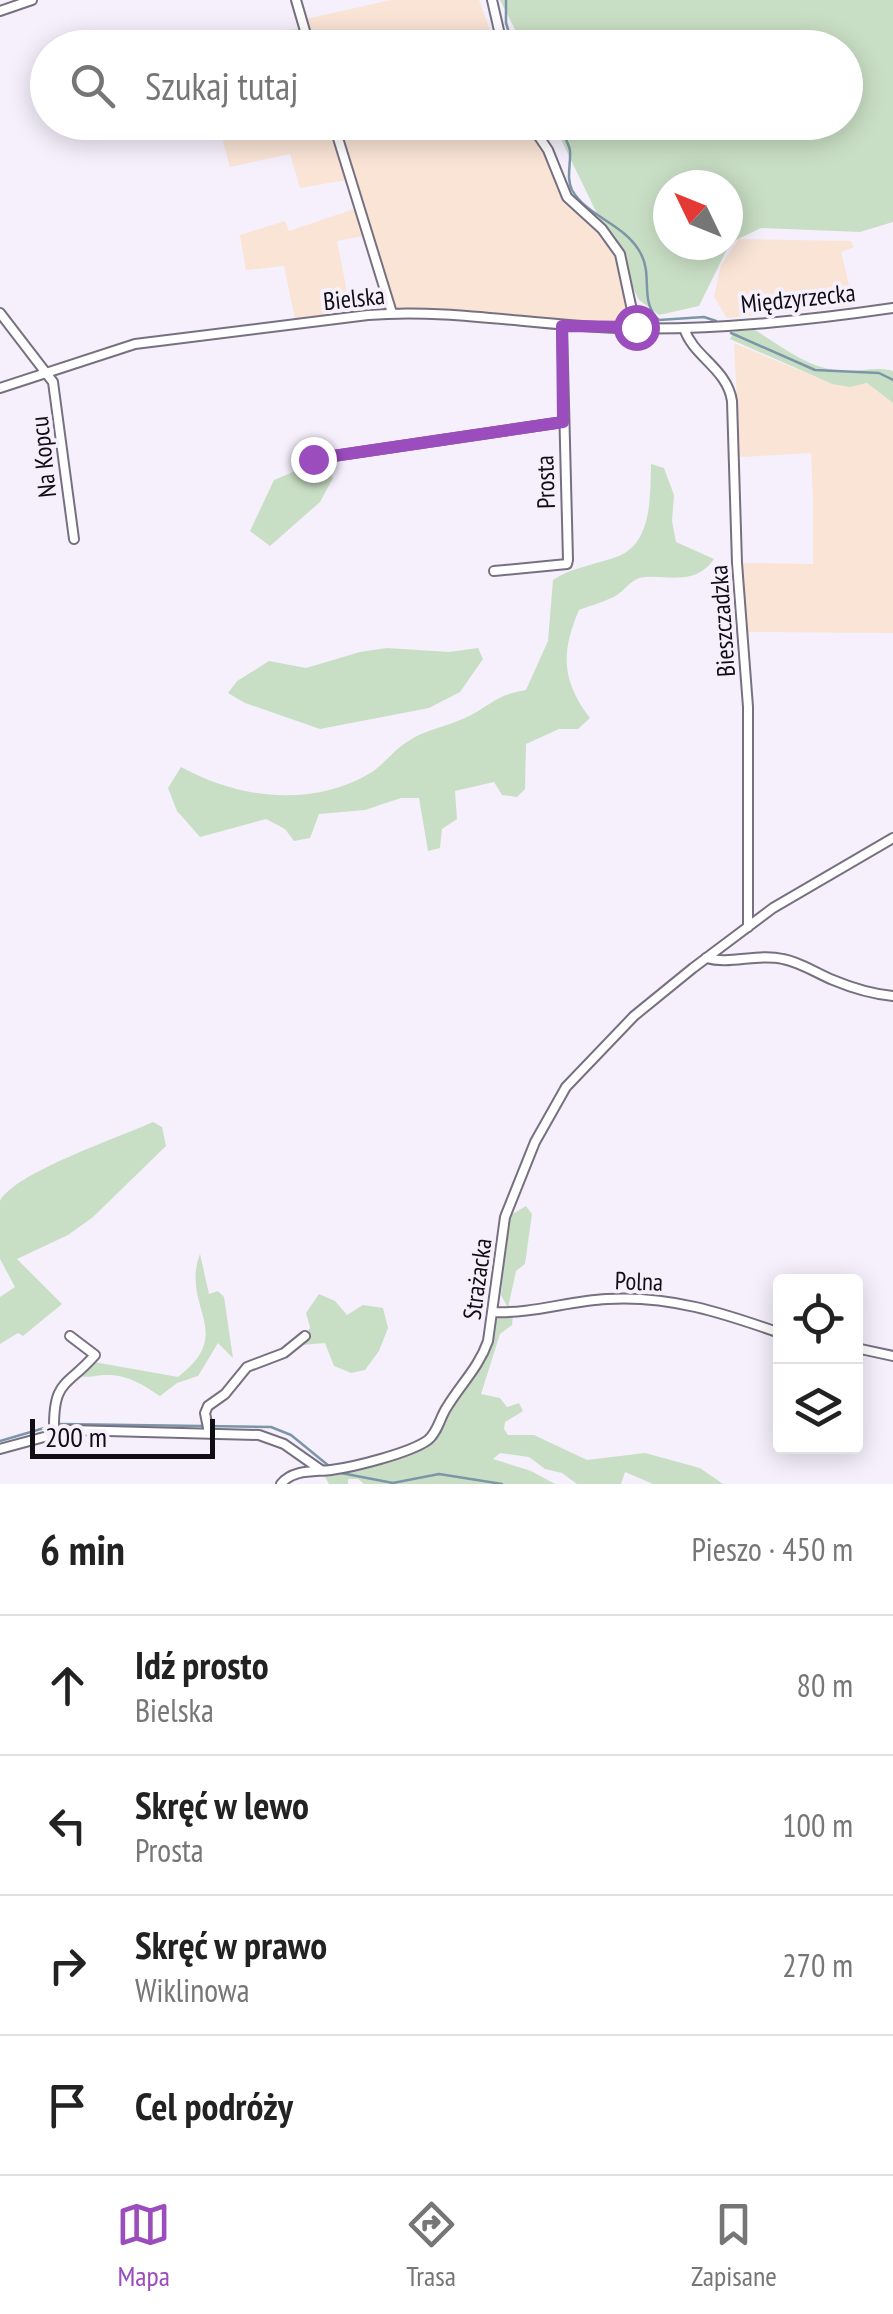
<!DOCTYPE html>
<html lang="pl">
<meta charset="utf-8">
<style>
body{margin:0;font-family:"PT Sans Narrow",sans-serif;background:#f2f2f2;color:#222}
.controls{position:absolute;right:30px;bottom:30px;display:grid;overflow:hidden;border-radius:10px;box-shadow:0 5px 25px #0003}
.controls button{width:90px;height:90px;display:grid;place-items:center;padding:0;border:0;border-bottom:2px solid #e0e0e0;background:#fff;color:#222;font:50px sans-serif}
.compass{position:absolute;left:653px;top:170px;width:90px;height:90px;border-radius:50%;background:#fff;box-shadow:0 5px 25px #0003;rotate:313deg}
.scale{position:absolute;left:30px;bottom:25px;width:185px;box-sizing:border-box;padding-left:10px;border:5px solid #100e14;border-top:0;font-size:28px;line-height:35px;white-space:nowrap;color:#100e14;-webkit-text-stroke:8px #f5f0fc;paint-order:stroke}
.stop{position:absolute;width:30px;height:30px;margin:-22px;border:8px solid #9b4cbd;border-radius:50%;background:#fff}
.stop.end{background:#9b4cbd;border-color:#fff;box-shadow:0 2px 10px #0008}
.list{margin:0;padding:0;list-style:none}
h2{display:flex;justify-content:space-between;align-items:center;height:130px;margin:0;padding:0 40px;font-size:42px}
h2 small{font-size:32px;font-weight:400;color:#767676}
.list li{display:grid;grid-template-columns:65px 1fr auto;gap:30px;align-items:center;box-sizing:border-box;height:140px;padding:0 40px;border-top:2px solid #e0e0e0}
.list b{display:block;font-size:38px;white-space:nowrap}
.list p{margin:0;font-size:32px;white-space:nowrap;color:#767676}
.list em{font-size:32px;font-style:normal;color:#767676}
.icon{flex:none;width:55px;height:55px;fill:none;stroke:currentColor;stroke-width:2;stroke-linecap:round;stroke-linejoin:round}
.map{position:relative;flex:none;width:893px;height:1484px;overflow:hidden}
.search{position:absolute;background:#fff;box-shadow:0 5px 25px #0003;left:30px;right:30px;top:30px;height:110px;display:flex;align-items:center;gap:25px;box-sizing:border-box;padding:0 35px;border-radius:55px;color:#767676;font-size:38px}
.sheet{height:690px;background:#fff}
nav{display:flex;justify-content:space-around;align-items:center;box-sizing:border-box;height:140px;border-top:2px solid #e0e0e0;background:#fff;font-size:28px;color:#767676}
nav a{display:grid;justify-items:center;gap:5px}
nav .on{color:#9b4cbd}
.map>svg:first-child{display:block}
.industrial{fill:#f9e4d6}
.green{fill:#c9dfc5;fill-rule:evenodd}
.lines{fill:none;stroke-linecap:round;stroke-linejoin:round}
.stream{stroke:#7c96a8;stroke-width:2.5}
.minor-casing{stroke:#777081;stroke-width:12}
.minor{stroke:#fff;stroke-width:8}
.route{stroke:#9b4cbd;stroke-width:12}
.labels{text-anchor:middle;stroke-width:8;stroke-linejoin:round;paint-order:stroke}
.street-label{font-size:25px;fill:#100e14;stroke:#f5f0fc}
</style>
<div class="map">
<svg width="893" height="1484" viewBox="0 0 893 1484">
<rect width="100%" height="100%" fill="#f5f0fc"/>
<g class="industrial">
<path d="M391 0H479L496 47H314L306 19Z"/>
<path d="M302 28 308 47H251L249 42 285 30Z"/>
<path d="M243 122 329 123 346 180 300 188 290 154 230 167 220 130Z"/>
<path d="M337 123H526L546 153 564 199 600 232 619 264 632 323 394 309Z"/>
<path d="M357 208 364 236 337 241 351 312 295 319 284 266 246 270 240 235 285 221 289 231Z"/>
<path d="M739 239 851 241 854 247 841 252 854 306 727 318 714 297 721 265Z"/>
<path d="M734 343 832 384 850 387 867 383 893 403V633L745 632 737 563 813 564V500L811 453 740 457Z"/>
</g>
<g class="green">
<path d="M500 0H893V222L860 232 761 228 730 243 699 306 659 315 639 300 553 123 846 122V48L524 47ZM668 185H728V245H668Z"/>
<path d="M755 330C784 348 809 369 844 371 860 372 877 366 893 371V403L867 383 850 387 832 384 730 339 734 331Z"/>
<path d="M651 464 664 468 674 495 672 521 676 542 714 559C693 590 658 571 637 579 630 582 623 591 617 595 605 602 592 605 579 610 561 652 561 680 590 718L578 729H559L526 744 525 789 517 797 502 795 494 782 455 791 457 819 442 829 440 848 428 851 419 798H401L365 810 319 814 310 838 294 841 285 829 266 819 200 837 177 811 168 788 181 767C239 799 313 808 372 772 385 763 394 750 407 742 425 729 451 726 471 715 495 702 497 695 526 690L548 641 553 580C574 566 596 565 619 556 653 542 650 493 651 464Z"/>
<path d="M326 465 333 478 320 502 270 546 250 531 274 480 300 469Z"/>
<path d="M387 648 449 652 478 648 483 659 460 692 429 708 320 729 245 703 228 693 237 681 269 661 306 668 360 652Z"/>
<path d="M153 1122 162 1127 166 1146 93 1217 68 1235 17 1259 62 1304 23 1336 18 1333 0 1344V1297L15 1287 0 1259V1201C14 1173 120 1137 153 1122Z"/>
<path d="M526 1206 532 1214 525 1264 516 1271 508 1308 501 1295 509 1216Z"/>
<path d="M200 1254 209 1294 218 1291 224 1297 233 1358 218 1343 198 1376 177 1383 160 1396C143 1385 129 1375 107 1375 92 1375 93 1379 75 1375L94 1362 178 1377C237 1332 180 1307 200 1254Z"/>
<path d="M319 1294 335 1301 347 1315 363 1305 383 1308 388 1328 379 1351 365 1370 351 1373 334 1366 325 1343 303 1345 310 1327 306 1313Z"/>
<path d="M501 1313 513 1315 512 1325 500 1334 481 1394 500 1398 507 1407 519 1403 523 1411 505 1422 504 1429 508 1435H534L587 1460 645 1453 700 1468 723 1484H653L625 1472 621 1484H577L562 1473 545 1469 529 1457 500 1453 493 1459 531 1471 555 1484H364L358 1479H348V1484H329L325 1477 330 1473 429 1443 484 1360 495 1317Z"/>
</g>
<g class="lines">
<g class="stream">
<path d="M506 0V23L514 48"/>
<path d="M557 122C560 132 569 141 570 151 571 164 566 178 572 190 588 218 626 224 641 254 653 276 639 302 659 320L704 317 716 321"/>
<path d="M731 333 815 370 879 373 893 380"/>
<path d="M59 1424 271 1427 291 1435 329 1466"/>
<path d="M0 1441 51 1426"/>
<path d="M341 1473 393 1483 439 1474 502 1484"/>
</g>
<defs>
<g id="minor">
<path d="M296 0 310 48"/>
<path d="M492 0 503 48"/>
<path d="M0 11 32 0"/>
<path d="M333 122 392 313"/>
<path d="M529 122 548 150 567 197 602 229 620 254 636 329"/>
<path d="M0 313 53 382 74 539"/>
<path d="M684 328C693 357 727 368 732 401L737 563 748 707V927"/>
<path d="M0 388 135 344 368 315C451 308 536 326 620 328 710 331 804 321 893 308"/>
<path d="M313 459 563 422"/>
<path d="M494 571 567 564 568 560 562 326"/>
<path d="M706 958C730 965 757 953 783 959 800 962 816 973 833 980 852 988 872 994 893 996"/>
<path d="M493 1312C532 1314 568 1301 607 1299 669 1295 723 1313 780 1333"/>
<path d="M856 1348 893 1356"/>
<path d="M54 1432C53 1379 66 1388 95 1355L70 1336"/>
<path d="M209 1433 205 1413 208 1406 225 1394 247 1367 284 1353 305 1336"/>
<path d="M0 1449 70 1430 259 1435 284 1444 321 1470"/>
<path d="M281 1484C293 1469 314 1472 331 1470 354 1467 410 1453 428 1440 438 1432 440 1417 447 1407 461 1384 479 1367 488 1341L505 1217 535 1142 566 1087 634 1016 693 968 773 908 893 838"/>
</g>
</defs>
<use href="#minor" class="minor-casing"/>
<use href="#minor" class="minor"/>
</g>
<g class="lines">
<path class="route" d="M313 459 563 422 562 326 636 327"/>
</g>
<g class="labels">
<g class="street-label">
<text transform="translate(354 298) rotate(-6)" y="9">Bielska</text>
<text transform="translate(798 298) rotate(-6)" y="9">Międzyrzecka</text>
<text transform="translate(43 457) rotate(-96)" y="9">Na Kopcu</text>
<text transform="translate(545 482) rotate(-92)" y="9">Prosta</text>
<text transform="translate(722 621) rotate(-94)" y="9">Bieszczadzka</text>
<text transform="translate(477 1279) rotate(-82)" y="9">Strażacka</text>
<text transform="translate(639 1281) rotate(2)" y="9">Polna</text>
</g>
</g>
</svg>
<div class="controls">
<button><svg class="icon" aria-label="locate" viewBox="0 0 24 24"><circle cx="12" cy="12" r="6"/><path d="M12 2v4M12 18v4M2 12h4M18 12h4"/></svg></button>
<button><svg class="icon" aria-label="layers" viewBox="0 0 24 24"><path d="M12 4l9 5-9 5-9-5zM3 14l9 5 9-5"/></svg></button>
</div>
<svg class="compass" viewBox="-18 -18 36 36"><path d="M0-13l5 13h-10z" fill="#e53935"/><path d="M0 13l5-13h-10z" fill="#767676"/></svg>
<div class="scale">200 m</div>
<div class="stop" style="left:636px;top:327px"></div>
<div class="stop end" style="left:313px;top:459px"></div>
<div class="search"><svg class="icon" aria-label="search" viewBox="0 0 24 24"><circle cx="10" cy="10" r="6"/><path d="M15 15l6 6"/></svg>Szukaj tutaj</div>
</div>
<section class="sheet">
<h2>6 min<small>Pieszo · 450 m</small></h2>
<ul class="list">
<li><svg class="icon" aria-label="ahead" viewBox="0 0 24 24"><path d="M12 20V5M6 11l6-6 6 6"/></svg><div><b>Idź prosto</b><p>Bielska</p></div><em>80 m</em></li>
<li><svg class="icon" aria-label="left" viewBox="0 0 24 24"><path d="M17 20v-9H6M10 6l-5 5 5 5"/></svg><div><b>Skręć w lewo</b><p>Prosta</p></div><em>100 m</em></li>
<li><svg class="icon" aria-label="right" viewBox="0 0 24 24"><path d="M7 20v-9h11M14 6l5 5-5 5"/></svg><div><b>Skręć w prawo</b><p>Wiklinowa</p></div><em>270 m</em></li>
<li><svg class="icon" aria-label="arrive" viewBox="0 0 24 24"><path d="M6 21V4h12l-3 4 3 4H6"/></svg><div><b>Cel podróży</b></div></li>
</ul>
</section>
<nav>
<a class="on"><svg class="icon" aria-label="map" viewBox="0 0 24 24"><path d="M3 6l6-2 6 2 6-2v14l-6 2-6-2-6 2zM9 4v14M15 6v14"/></svg>Mapa</a>
<a><svg class="icon" aria-label="directions" viewBox="0 0 24 24"><path d="M12 3l9 9-9 9-9-9zM9 14v-3h6M13 9l2 2-2 2"/></svg>Trasa</a>
<a><svg class="icon" aria-label="saved" viewBox="0 0 24 24"><path d="M7 4h10v16l-5-4-5 4z"/></svg>Zapisane</a>
</nav>
